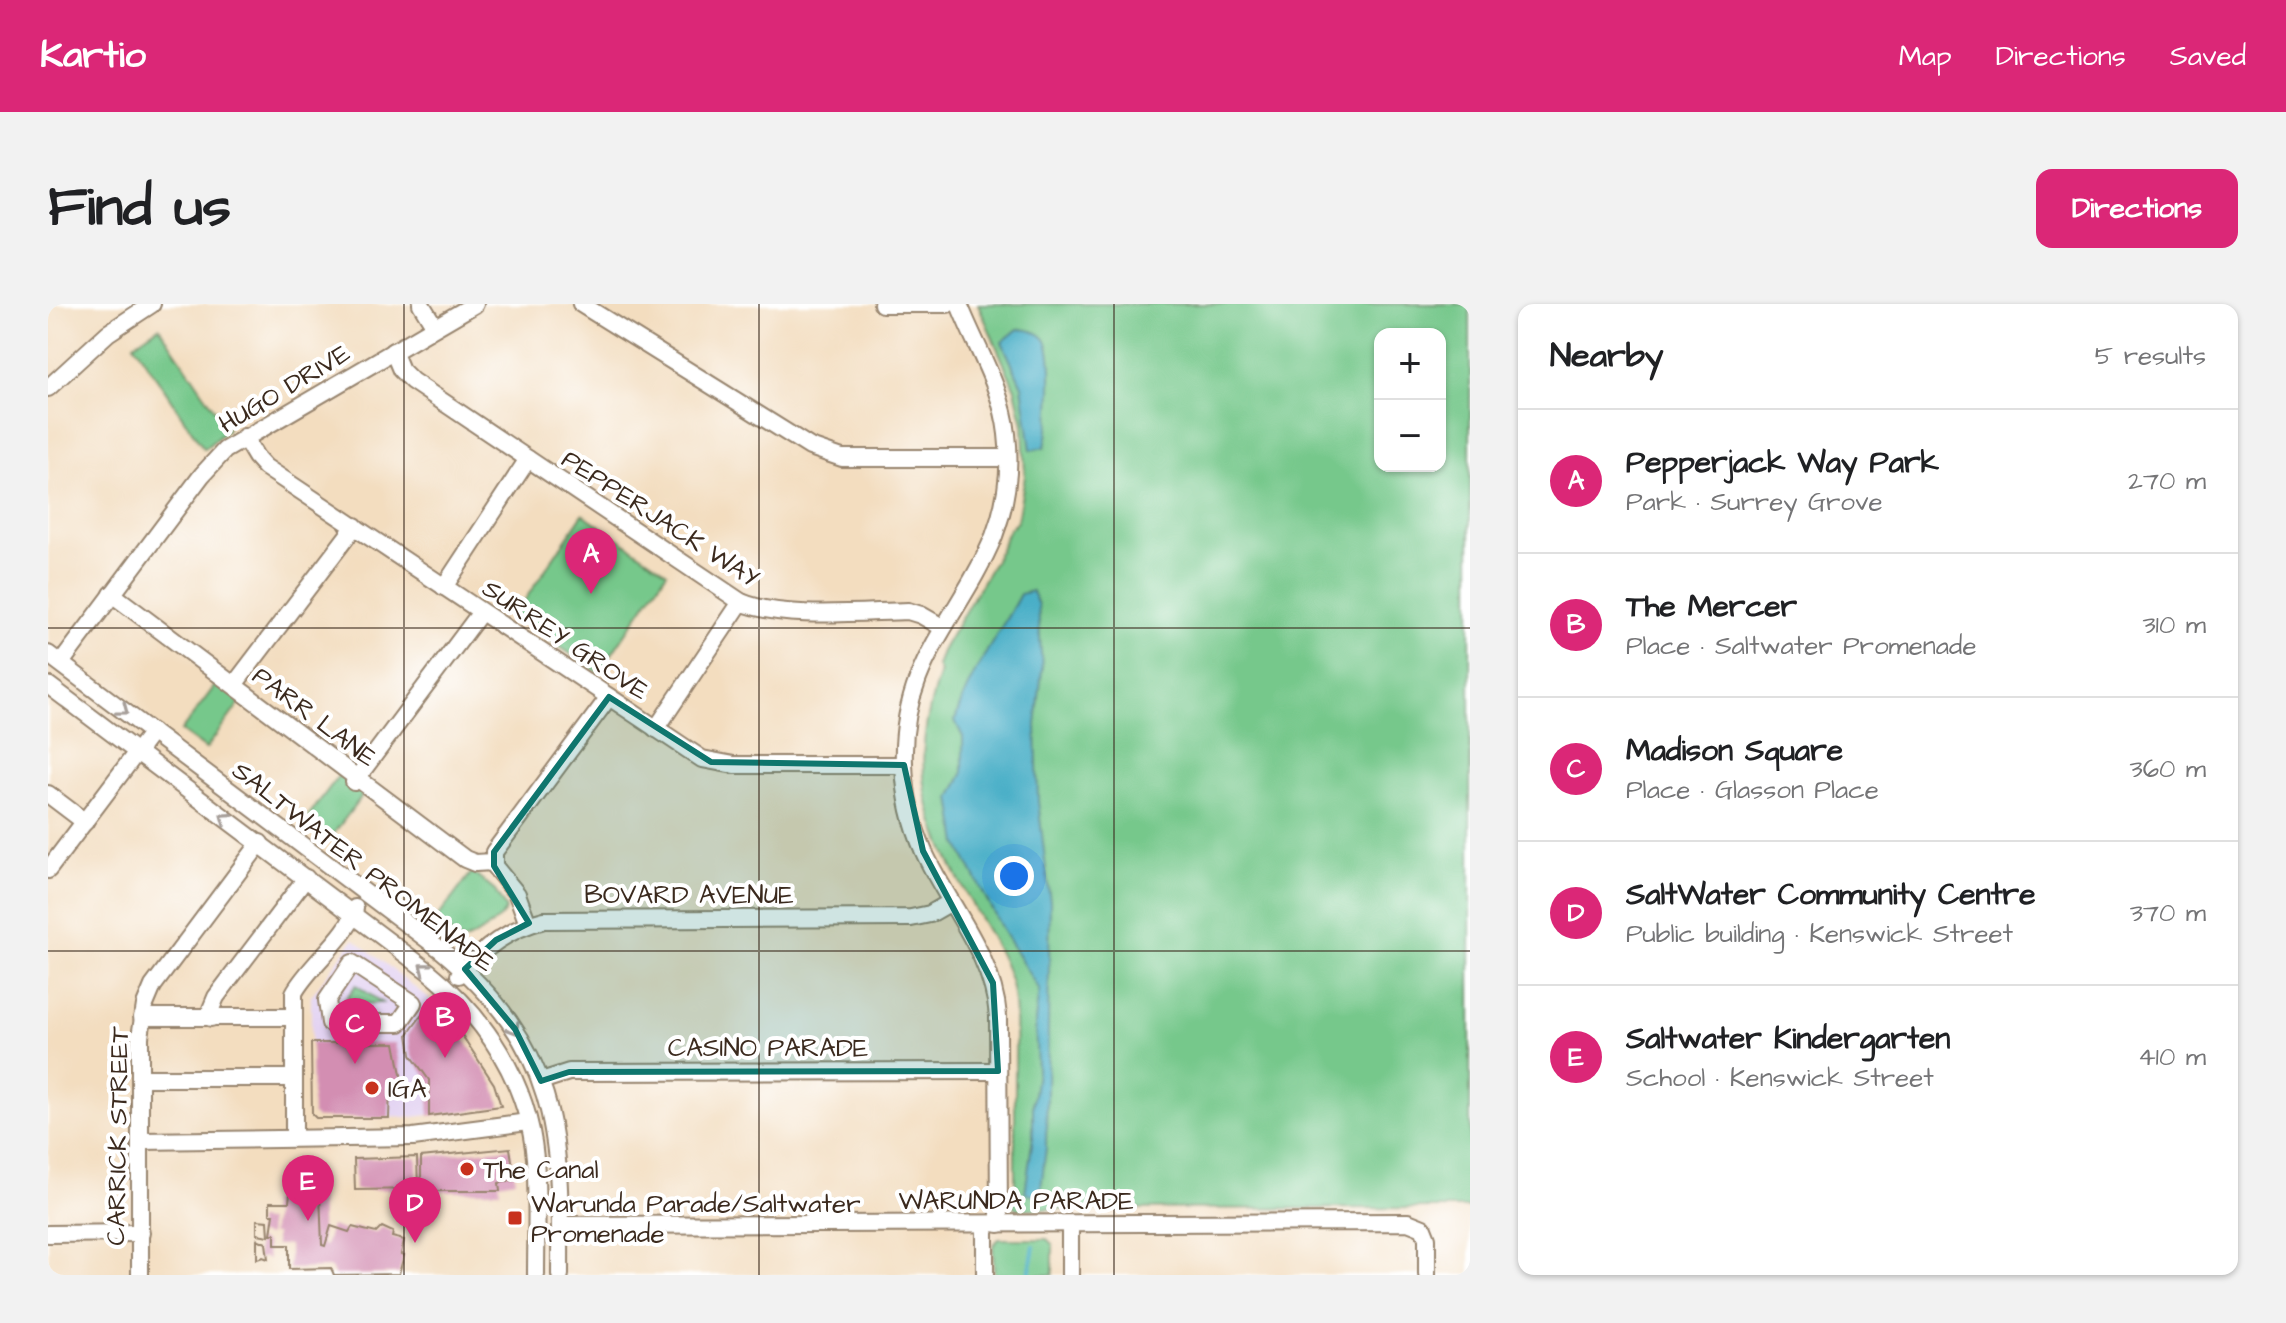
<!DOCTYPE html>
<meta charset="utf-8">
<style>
body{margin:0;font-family:"Architects Daughter",sans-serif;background:#f2f2f2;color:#202124}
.controls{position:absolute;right:24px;top:24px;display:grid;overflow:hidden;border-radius:16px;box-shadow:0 2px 6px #0004}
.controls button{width:72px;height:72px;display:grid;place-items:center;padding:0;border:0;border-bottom:2px solid #e0e0e0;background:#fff;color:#202124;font:40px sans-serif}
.you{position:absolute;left:966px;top:572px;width:28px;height:28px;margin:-20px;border:6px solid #fff;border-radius:50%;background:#1a73e8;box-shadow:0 0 0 12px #1a73e833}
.badge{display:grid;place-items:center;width:52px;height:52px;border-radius:50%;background:#db2777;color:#fff;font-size:26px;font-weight:700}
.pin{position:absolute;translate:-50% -66px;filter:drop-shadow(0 2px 4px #0008)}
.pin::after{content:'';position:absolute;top:42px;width:28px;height:24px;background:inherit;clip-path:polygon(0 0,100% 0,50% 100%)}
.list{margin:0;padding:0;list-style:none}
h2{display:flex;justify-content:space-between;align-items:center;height:104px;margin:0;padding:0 32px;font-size:34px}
h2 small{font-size:26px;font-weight:400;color:#757577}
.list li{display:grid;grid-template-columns:52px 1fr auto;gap:24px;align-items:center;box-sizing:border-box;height:144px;padding:0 32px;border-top:2px solid #e0e0e0}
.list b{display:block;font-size:30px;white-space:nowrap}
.list p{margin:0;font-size:26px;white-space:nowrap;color:#757577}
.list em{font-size:26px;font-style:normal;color:#757577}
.map{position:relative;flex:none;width:1422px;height:971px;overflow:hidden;border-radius:16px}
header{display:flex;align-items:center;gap:48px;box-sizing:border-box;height:112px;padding:0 40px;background:#db2777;color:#fff}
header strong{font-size:38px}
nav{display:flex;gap:44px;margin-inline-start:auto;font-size:28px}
.intro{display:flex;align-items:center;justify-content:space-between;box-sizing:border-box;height:192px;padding:0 48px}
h1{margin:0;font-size:56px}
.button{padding:20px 36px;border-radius:16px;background:#db2777;color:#fff;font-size:28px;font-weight:700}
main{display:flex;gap:48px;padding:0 48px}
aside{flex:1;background:#fff;border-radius:16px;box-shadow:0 2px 6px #0004}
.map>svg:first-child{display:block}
.built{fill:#e3d3f2}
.green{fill:#76c88b;stroke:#587954;stroke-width:2;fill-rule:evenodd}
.water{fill:#48afc7;stroke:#426c72;stroke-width:2}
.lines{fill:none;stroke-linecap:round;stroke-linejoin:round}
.stream{stroke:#48afc7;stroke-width:4}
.building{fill:#d38eb2}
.minor-casing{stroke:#97846e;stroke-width:20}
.minor{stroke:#fff;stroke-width:16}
.oneway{stroke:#a79f9a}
.marked{fill:#0f766e;fill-opacity:0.2;stroke:#0f766e;stroke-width:6;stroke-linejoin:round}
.grid{fill:none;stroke:#3b2a1e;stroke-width:2;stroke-opacity:0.55}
.poi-dot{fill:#c8321e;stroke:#fff;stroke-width:3}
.labels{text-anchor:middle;stroke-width:8;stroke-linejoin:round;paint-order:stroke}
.street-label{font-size:26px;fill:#3b2a1e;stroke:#fff}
.poi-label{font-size:26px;fill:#3b2a1e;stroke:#fff;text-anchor:start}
</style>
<header>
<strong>Kartio</strong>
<nav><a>Map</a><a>Directions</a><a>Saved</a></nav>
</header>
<div class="intro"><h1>Find us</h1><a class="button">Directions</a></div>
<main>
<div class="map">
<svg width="1422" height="971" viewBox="0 0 1422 971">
<rect width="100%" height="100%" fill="#fff"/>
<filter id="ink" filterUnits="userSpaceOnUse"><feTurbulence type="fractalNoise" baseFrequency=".0125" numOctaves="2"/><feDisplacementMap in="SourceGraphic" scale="16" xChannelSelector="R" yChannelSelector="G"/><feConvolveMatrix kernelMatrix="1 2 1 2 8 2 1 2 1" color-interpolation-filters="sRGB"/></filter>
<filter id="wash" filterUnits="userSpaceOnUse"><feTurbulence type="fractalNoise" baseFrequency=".006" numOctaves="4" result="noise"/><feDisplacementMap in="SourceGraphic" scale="32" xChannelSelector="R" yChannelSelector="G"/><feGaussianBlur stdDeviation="1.8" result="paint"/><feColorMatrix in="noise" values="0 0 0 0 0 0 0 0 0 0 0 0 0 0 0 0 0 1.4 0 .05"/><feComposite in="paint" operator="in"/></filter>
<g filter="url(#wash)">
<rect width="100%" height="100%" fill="#f3ddbf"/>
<path class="built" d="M306 635 400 710 453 802 365 813 268 814 264 810 263 692Z"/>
<g class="green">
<path d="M930 0H1422V904L969 905 965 901 967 892C967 850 967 807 967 765 967 737 969 707 963 680 956 653 939 628 926 604 877 516 859 467 892 368L889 362 894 347 947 256 961 225 969 217 977 172 975 121 967 85ZM1332 30H1392V162H1332Z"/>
<path d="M111 23 180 125 156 145 86 40Z"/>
<path d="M535 210 619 268 551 369 466 312Z"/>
<path d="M170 378 194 396 158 445 133 427Z"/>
<path d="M292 470 317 488 280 537 255 519Z"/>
<path d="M424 568 447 587 458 605C454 615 424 637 413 637L387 617Z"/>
<path d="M308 681 334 699 293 701Z"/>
<path d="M951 935H999L1005 941V971H946L945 941Z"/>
</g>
<g class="water">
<path d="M970 25C980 25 993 28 998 37 1007 53 1002 114 999 133L997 143 983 146 974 82 954 38Z"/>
<path d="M984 287 990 301 994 366 988 421 990 497 1002 598 998 844 992 892 977 889 985 832V800L989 766 987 717 991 686 956 629 910 540 903 494 915 470V433L907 417C920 370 950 333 972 290Z"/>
</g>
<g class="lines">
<path class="stream" d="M981 971 986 942"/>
</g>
<g id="blocks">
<g class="building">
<path d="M384 697 400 710 446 780 453 802 381 812V776L363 751 360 730Z"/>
<path d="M263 739H347L355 781 342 783 341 814H268L264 810Z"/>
<path d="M462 844 467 876 451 879 452 887H373V853Z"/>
<path d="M369 853 370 885 307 886 306 855Z"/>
<path d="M242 889H272L274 941 277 942 283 922 301 928 304 923 328 929 334 923 345 928 344 933 356 936 353 950 356 951 351 970 286 971 283 964 241 965V941H227V930H223L226 910H222V898H241Z"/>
<path d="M209 916 220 917 221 932 209 930Z"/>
<path d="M209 935 218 939 220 955 215 953 209 955Z"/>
</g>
</g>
</g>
<g filter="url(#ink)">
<use href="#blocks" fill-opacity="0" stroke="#97846e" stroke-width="2"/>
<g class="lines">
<defs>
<g id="minor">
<path d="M373 0 387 23"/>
<path d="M533 0 762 143 794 154H960"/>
<path d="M834 0H900"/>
<path d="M911 0C928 44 954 83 959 130 963 164 958 200 946 232 912 314 852 360 856 460 857 489 864 521 876 548 901 603 945 650 950 712L951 920"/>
<path d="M345 47 353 66 364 77 693 298C736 316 812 308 860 307L873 311 894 323"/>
<path d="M0 84 60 29 104 0"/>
<path d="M196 133 208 153 217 163 654 455 686 461H856"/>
<path d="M396 283 480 155"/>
<path d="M64 290 417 555 427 559 445 558"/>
<path d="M0 350 392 645C511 743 513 828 512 971"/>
<path d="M13 359 154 171 177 146 427 0"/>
<path d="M0 381 380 667C438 714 480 778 487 854 490 893 488 932 488 971"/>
<path d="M186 381 307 222"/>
<path d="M608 425 693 298"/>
<path d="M306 478 433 308"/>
<path d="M0 490 37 518"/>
<path d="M0 566 104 428"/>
<path d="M480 620 469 590 446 562V548L561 393"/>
<path d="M304 659 365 699 351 719H282L279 696Z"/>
<path d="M411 671C436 644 460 625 496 616L863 614 882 610 903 598"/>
<path d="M94 713H245"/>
<path d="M163 714V705L168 693 258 574"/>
<path d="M92 774H245"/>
<path d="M493 777 521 768 950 767"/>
<path d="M246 834V689C260 662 305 628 307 604"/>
<path d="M93 837 365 833 480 818"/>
<path d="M937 920V971"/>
<path d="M513 921 1360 918 1375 924 1379 934V971"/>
<path d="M0 930 93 929"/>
<path d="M92 971V733L97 701 105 682 212 539"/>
<path d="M1022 971V920"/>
</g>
</defs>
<use href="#minor" class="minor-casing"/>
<use href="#minor" class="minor"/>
</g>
<defs><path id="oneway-chevron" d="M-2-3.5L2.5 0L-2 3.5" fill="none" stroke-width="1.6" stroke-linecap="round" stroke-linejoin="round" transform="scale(2)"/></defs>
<g class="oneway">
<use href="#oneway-chevron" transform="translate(75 406) rotate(37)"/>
<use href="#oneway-chevron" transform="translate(177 514) rotate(-144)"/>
<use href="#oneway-chevron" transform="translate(376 664) rotate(-142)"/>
<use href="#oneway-chevron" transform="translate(466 725) rotate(58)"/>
</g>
</g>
<path class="marked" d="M561 393 663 458 856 461 875 547 945 679 950 767 521 768 493 777 467 725 417 665 448 636 481 619 446 562V548Z"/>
<path class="grid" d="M356 0V971M711 0V971M1066 0V971M0 324H1422M0 647H1422"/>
<g class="poi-dot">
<circle cx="324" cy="784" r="8"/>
<circle cx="419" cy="865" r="8"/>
<rect x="459" y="906" width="16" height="16" rx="4"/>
</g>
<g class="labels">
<g class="street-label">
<text transform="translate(236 84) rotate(-31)" y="9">HUGO DRIVE</text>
<text transform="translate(613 214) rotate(33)" y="9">PEPPERJACK WAY</text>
<text transform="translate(518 335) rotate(34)" y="9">SURREY GROVE</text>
<text transform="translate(267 412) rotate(37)" y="9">PARR LANE</text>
<text transform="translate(316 562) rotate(38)" y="9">SALTWATER PROMENADE</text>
<text x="641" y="599">BOVARD AVENUE</text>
<text x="720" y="752">CASINO PARADE</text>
<text transform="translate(69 832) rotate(-89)" y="9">CARRICK STREET</text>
<text x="968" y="905">WARUNDA PARADE</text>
</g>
<g class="poi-label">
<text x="340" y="793">IGA</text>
<text x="435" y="874">The Canal</text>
<text x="483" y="908">Warunda Parade/Saltwater<tspan x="483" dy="30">Promenade</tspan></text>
</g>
</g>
</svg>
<div class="controls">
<button>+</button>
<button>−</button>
</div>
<div class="you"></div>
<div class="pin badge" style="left:543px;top:290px">A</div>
<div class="pin badge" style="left:397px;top:754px">B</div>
<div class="pin badge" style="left:307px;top:760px">C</div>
<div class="pin badge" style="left:367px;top:939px">D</div>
<div class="pin badge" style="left:260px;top:917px">E</div>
</div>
<aside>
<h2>Nearby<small>5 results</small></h2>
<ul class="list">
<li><span class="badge">A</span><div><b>Pepperjack Way Park</b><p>Park · Surrey Grove</p></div><em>270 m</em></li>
<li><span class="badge">B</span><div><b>The Mercer</b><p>Place · Saltwater Promenade</p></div><em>310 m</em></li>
<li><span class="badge">C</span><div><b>Madison Square</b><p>Place · Glasson Place</p></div><em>360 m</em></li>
<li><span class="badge">D</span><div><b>SaltWater Community Centre</b><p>Public building · Kenswick Street</p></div><em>370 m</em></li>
<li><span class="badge">E</span><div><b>Saltwater Kindergarten</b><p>School · Kenswick Street</p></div><em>410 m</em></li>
</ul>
</aside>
</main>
